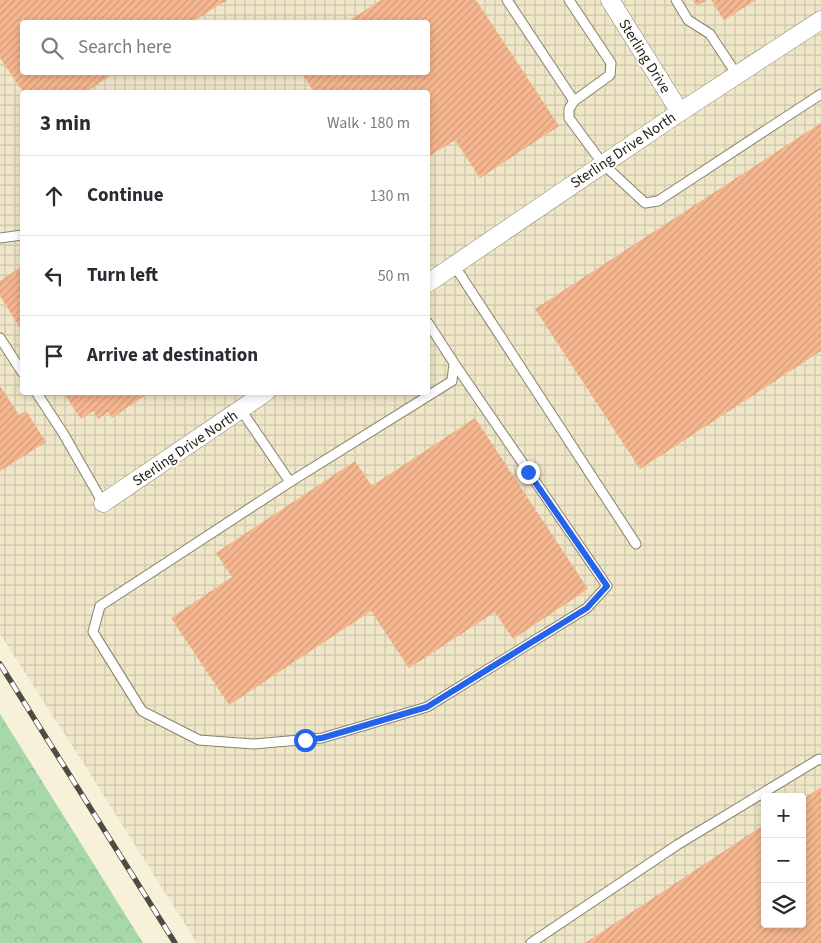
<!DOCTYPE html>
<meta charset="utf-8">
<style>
body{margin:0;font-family:"Source Sans 3",sans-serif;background:#f2f2f3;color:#2b2b33}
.controls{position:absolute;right:15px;bottom:15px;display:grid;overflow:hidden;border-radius:5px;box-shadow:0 2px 8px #0003}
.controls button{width:45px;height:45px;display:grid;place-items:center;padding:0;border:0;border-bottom:1px solid #e1e1e2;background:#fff;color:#2b2b33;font:25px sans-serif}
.stop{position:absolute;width:15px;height:15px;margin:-11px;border:4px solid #2563eb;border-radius:50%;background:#fff}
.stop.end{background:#2563eb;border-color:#fff;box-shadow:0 1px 5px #0008}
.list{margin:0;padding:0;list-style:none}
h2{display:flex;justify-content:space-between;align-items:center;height:65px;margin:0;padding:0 20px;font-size:21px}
h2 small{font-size:16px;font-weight:400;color:#7c7c81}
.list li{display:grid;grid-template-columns:32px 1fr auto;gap:15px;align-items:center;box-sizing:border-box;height:80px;padding:0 20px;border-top:1px solid #e1e1e2}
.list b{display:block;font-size:19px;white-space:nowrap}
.list em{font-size:16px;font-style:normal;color:#7c7c81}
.icon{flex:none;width:28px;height:28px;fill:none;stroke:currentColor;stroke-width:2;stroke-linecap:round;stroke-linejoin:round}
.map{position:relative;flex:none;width:821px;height:943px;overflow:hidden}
.search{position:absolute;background:#fff;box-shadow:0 2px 8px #0003;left:20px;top:20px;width:410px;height:55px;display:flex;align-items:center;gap:12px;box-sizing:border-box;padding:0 18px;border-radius:5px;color:#7c7c81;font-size:19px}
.panel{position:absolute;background:#fff;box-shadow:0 2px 8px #0003;left:20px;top:90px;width:410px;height:305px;border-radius:5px}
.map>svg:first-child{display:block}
.industrial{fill:url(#industrial-grid);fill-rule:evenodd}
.forest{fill:url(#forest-crowns)}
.building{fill:url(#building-hatch)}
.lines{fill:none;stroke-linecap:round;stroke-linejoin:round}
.lane-casing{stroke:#88836e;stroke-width:11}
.street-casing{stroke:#88836e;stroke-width:19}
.lane{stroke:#fff;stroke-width:9}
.street{stroke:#fff;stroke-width:18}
.rail-casing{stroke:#4f4d41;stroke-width:5.5}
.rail{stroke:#fff;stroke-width:4;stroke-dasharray:11;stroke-linecap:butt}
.route{stroke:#2563eb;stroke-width:6}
.labels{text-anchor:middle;stroke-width:4;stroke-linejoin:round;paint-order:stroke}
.street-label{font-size:15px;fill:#1f1d15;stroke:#fff}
</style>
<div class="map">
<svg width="821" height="943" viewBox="0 0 821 943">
<defs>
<pattern id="industrial-grid" width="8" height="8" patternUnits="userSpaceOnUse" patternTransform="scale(1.25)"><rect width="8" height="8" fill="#f0e7c9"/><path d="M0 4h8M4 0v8" fill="none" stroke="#cdc6ac"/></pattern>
<pattern id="forest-crowns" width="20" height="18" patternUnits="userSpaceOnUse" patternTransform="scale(1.25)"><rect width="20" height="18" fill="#a6d8a9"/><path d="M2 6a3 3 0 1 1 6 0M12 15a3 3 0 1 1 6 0" fill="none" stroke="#8eb991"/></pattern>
<pattern id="building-hatch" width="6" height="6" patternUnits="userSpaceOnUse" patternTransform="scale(1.25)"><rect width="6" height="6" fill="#f6b68f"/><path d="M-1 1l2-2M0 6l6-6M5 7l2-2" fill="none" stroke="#d29c7a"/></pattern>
</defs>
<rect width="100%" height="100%" fill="#f7f1da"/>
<path class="industrial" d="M0 0H821V943H197L84 764 0 634ZM22 22H428V72H22ZM22 92H428V392H22ZM765 797H802V924H765Z"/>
<path class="forest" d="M0 714 143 943H0Z"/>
<g class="building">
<path d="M0 0H227L192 22H22V72H116L86 92H23L0 58Z"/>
<path d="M381 0H476L559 126 480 178 455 140 428 157V92H314L301 72H428V22H347Z"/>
<path d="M693 0H707L697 6Z"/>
<path d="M711 0H756L724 20Z"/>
<path d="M821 123V351L640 469 535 309Z"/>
<path d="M22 266V331L0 296V281Z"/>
<path d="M0 386 19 415 26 411 46 442 0 471Z"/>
<path d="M63 392H150L112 418 108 412 98 419 93 411 81 419Z"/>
<path d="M475 418 588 589 513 639 495 612 409 668 371 611 229 705 171 618 232 577 216 553 355 461 372 486Z"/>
<path d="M821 787V943H585L765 824V924H802V800Z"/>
</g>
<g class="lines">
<defs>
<g id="lane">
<path d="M507 0 574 101"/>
<path d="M569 0 611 63 610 75 574 101 569 109V118L603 164 645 203 658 201 821 94"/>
<path d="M676 0 688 20 710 34 737 75"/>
<path d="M0 238 22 235"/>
<path d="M454 265 636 544"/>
<path d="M428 323 454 363 607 586 587 608 427 707 322 738 253 744 199 740 142 711 93 632 100 606 290 482 452 381 454 363"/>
<path d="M0 338 22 372"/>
<path d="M36 392 63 433 103 503"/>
<path d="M241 410 290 482"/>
<path d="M531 943 677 845 819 759 821 760"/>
</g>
<g id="street">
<path d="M610 0 680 112"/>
<path d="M428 283 680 112 821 20"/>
<path d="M103 503 266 392"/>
</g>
</defs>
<use href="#lane" class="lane-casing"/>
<use href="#street" class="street-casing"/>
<use href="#lane" class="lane"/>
<use href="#street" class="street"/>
<defs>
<path id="rail" d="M0 664 175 943"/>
</defs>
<use href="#rail" class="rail-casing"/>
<use href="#rail" class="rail"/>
</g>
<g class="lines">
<path class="route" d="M305 740 322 738 427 707 587 608 607 586 528 472"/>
</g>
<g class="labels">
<g class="street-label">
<text transform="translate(645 56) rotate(58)" y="5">Sterling Drive</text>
<text transform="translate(623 150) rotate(-34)" y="5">Sterling Drive North</text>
<text transform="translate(185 448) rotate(-34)" y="5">Sterling Drive North</text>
</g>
</g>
</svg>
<div class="controls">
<button>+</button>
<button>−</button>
<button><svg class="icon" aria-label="layers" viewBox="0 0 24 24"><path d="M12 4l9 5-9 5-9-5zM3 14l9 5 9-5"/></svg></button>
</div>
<div class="stop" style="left:305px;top:740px"></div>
<div class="stop end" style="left:528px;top:472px"></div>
<div class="search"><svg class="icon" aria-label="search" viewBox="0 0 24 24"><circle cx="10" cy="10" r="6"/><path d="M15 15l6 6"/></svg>Search here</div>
<section class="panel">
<h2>3 min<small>Walk · 180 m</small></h2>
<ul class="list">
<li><svg class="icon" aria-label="ahead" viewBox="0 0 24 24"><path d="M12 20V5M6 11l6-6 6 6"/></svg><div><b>Continue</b></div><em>130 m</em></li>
<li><svg class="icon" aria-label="left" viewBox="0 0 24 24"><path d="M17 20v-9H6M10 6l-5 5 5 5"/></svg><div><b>Turn left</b></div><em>50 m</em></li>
<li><svg class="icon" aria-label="arrive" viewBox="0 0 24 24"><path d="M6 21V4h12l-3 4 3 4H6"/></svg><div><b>Arrive at destination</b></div></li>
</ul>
</section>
</div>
